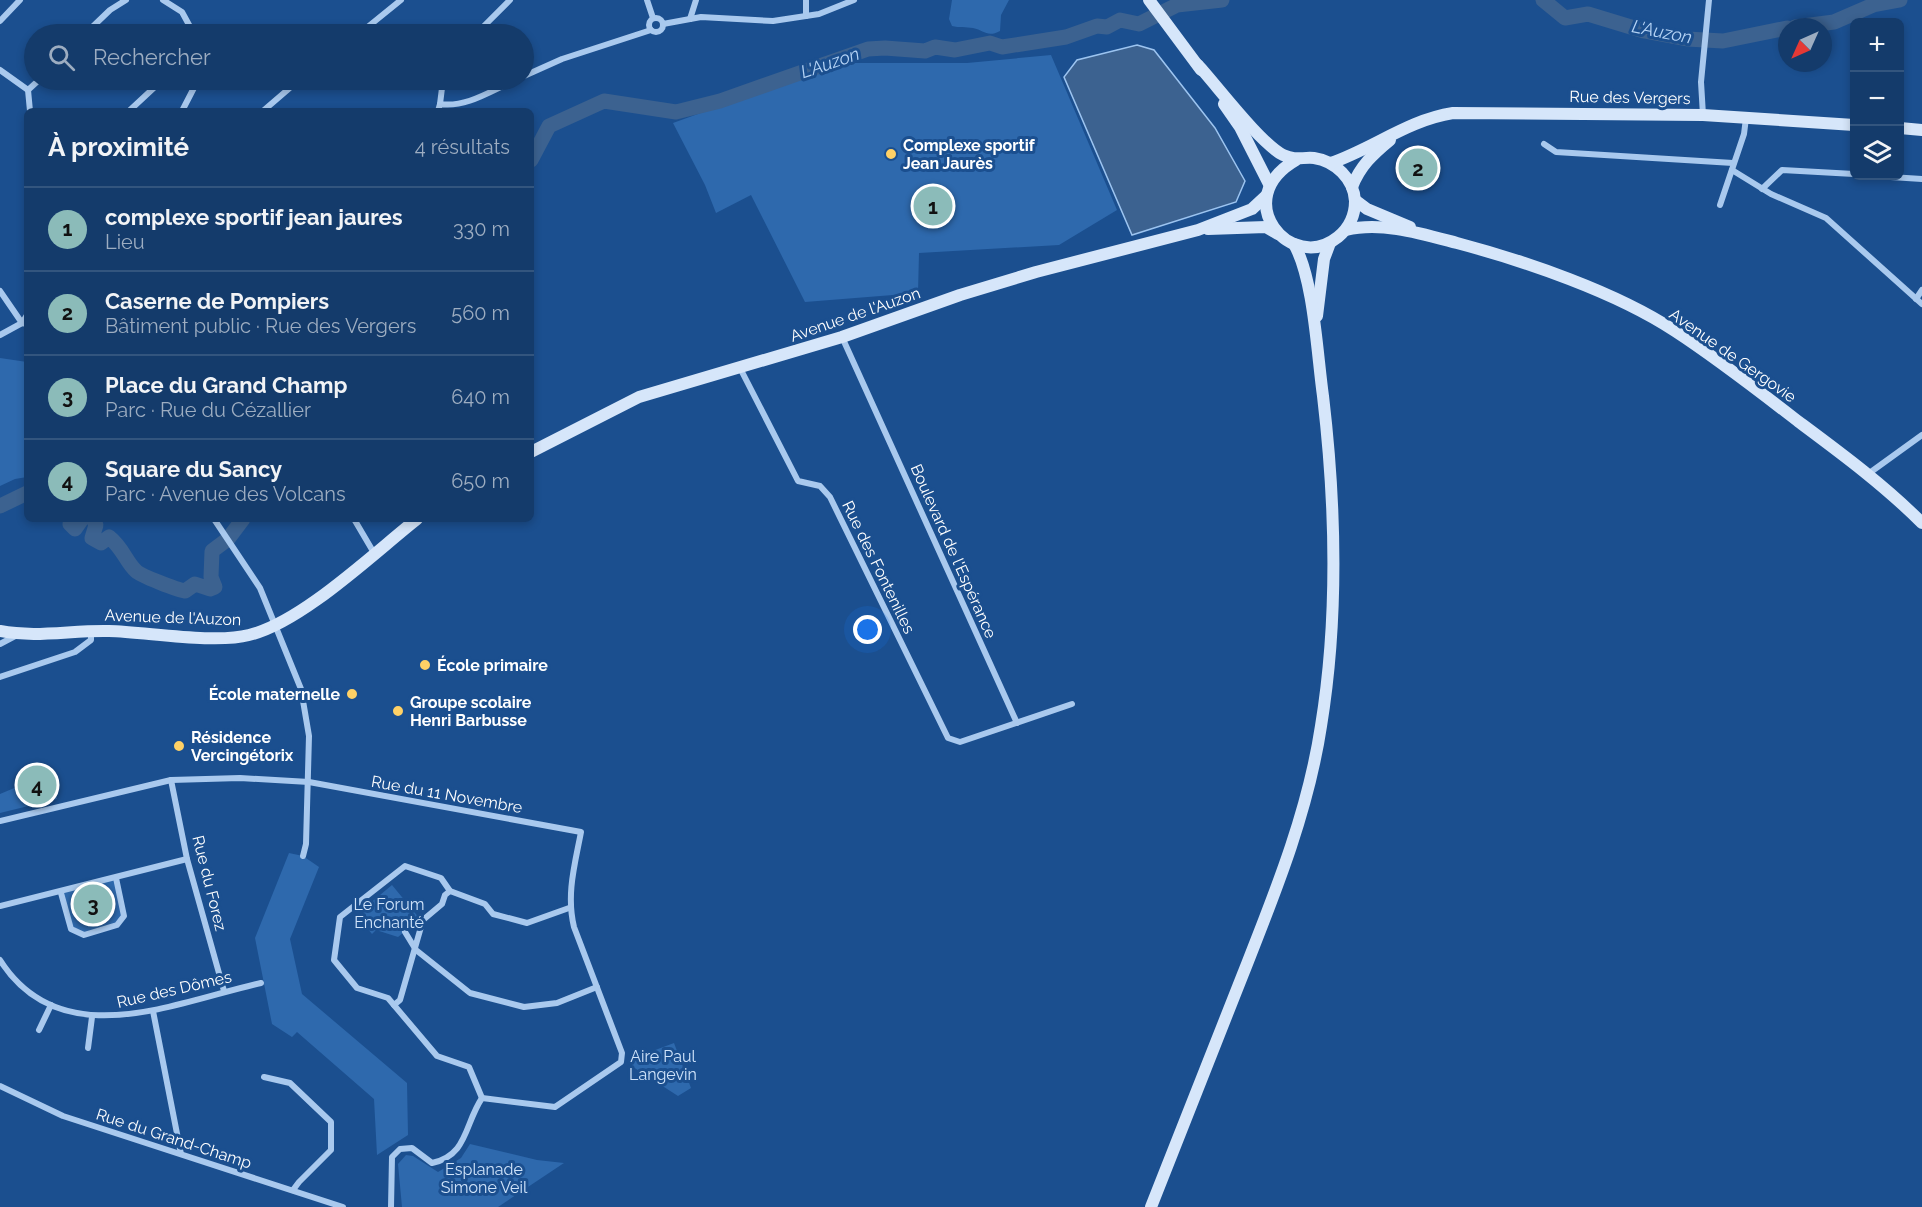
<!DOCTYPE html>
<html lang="fr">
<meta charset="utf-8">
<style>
body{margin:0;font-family:Raleway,sans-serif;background:#214673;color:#f1f3f6}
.controls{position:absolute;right:18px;top:18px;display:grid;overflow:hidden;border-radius:9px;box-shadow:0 3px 9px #0003}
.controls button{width:54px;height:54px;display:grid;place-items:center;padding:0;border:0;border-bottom:2px solid #33557e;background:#143b6b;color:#f1f3f6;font:30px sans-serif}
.compass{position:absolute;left:1778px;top:18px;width:54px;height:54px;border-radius:50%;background:#143b6b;box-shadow:0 3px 9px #0003;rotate:225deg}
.you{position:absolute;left:868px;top:630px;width:21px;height:21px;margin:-15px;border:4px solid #fff;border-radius:50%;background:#1a73e8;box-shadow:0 0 0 9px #1a73e833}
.badge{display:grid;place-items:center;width:39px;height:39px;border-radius:50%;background:#8bbbb9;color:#111;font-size:20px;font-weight:700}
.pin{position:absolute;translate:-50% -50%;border:3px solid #fff;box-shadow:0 2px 6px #0006}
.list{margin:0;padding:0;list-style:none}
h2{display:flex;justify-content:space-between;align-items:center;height:78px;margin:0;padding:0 24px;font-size:26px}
h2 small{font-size:20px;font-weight:400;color:#9dadc1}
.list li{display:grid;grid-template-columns:39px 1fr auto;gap:18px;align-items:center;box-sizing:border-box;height:84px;padding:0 24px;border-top:2px solid #33557e}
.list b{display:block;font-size:22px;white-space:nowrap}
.list p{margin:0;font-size:20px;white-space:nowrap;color:#9dadc1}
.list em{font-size:20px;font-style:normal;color:#9dadc1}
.icon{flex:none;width:33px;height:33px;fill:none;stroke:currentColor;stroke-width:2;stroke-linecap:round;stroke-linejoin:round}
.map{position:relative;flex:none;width:1922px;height:1207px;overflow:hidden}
.search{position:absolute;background:#143b6b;box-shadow:0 3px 9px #0003;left:24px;top:24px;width:510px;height:66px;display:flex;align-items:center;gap:15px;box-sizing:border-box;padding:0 21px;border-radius:33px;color:#9dadc1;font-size:22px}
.panel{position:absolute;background:#143b6b;box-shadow:0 3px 9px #0003;left:24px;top:108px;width:510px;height:414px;border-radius:9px}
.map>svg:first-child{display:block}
.green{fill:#2e69ad}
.water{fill:#3c6290;stroke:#9cc4f0;stroke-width:1.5}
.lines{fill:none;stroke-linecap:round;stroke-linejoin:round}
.river{stroke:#3c6290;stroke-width:15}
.street{stroke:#a9c9ee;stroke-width:6}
.secondary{stroke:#d6e6fa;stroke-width:12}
.poi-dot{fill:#ffd166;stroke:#1b4f8f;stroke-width:2}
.labels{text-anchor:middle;stroke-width:6;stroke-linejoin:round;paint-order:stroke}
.street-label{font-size:16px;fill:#fff;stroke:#1b4f8f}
.poi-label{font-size:16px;font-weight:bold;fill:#fff;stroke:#1b4f8f;text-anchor:start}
.park-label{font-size:16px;fill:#cfe3fa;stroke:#1b4f8f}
.water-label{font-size:18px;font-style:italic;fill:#b5d3f5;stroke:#1b4f8f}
</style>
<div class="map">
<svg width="1922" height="1207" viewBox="0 0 1922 1207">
<rect width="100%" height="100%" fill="#1b4f8f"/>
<g class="green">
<path d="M952 0H1009L1001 15 1000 31C987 38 984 30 973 28 966 27 959 28 952 26L949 19Z"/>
<path d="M1051 55 1117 210 1059 245 919 253 918 293 805 302 751 195 716 213 705 185 673 123 839 63H967Z"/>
<path d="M0 358 27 362V477L15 479 0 486Z"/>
<path d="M50 773 57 799 0 813V794Z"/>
<path d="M289 853 303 856 319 867 290 939 302 994 407 1083 408 1135 377 1155 374 1099 297 1032 292 1037 272 1024 255 938Z"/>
<path d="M116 878 124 916 117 925 84 935 71 929 61 893Z"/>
<path d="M392 885 420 919 398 937 376 930 372 934 356 915Z"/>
<path d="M674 1043 691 1088 678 1096 630 1065 634 1058Z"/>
<path d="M470 1144 537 1160 564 1163 498 1207H402L398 1164 406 1155 413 1156 438 1172 461 1158Z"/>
</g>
<path class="water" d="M1137 45 1154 50 1215 128 1245 181 1236 202 1132 235 1064 77 1077 60Z"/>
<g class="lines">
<g class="river">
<path d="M1543 0 1565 18 1588 14 1644 31 1687 39 1723 41 1787 28"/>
<path d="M1795 27 1834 22 1873 5 1900 0"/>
<path d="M531 160 549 126 604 101 676 112 720 101 868 49 885 48 925 51 935 47 955 50 990 43 1002 47 1066 37 1097 26 1107 27 1120 20 1139 24 1177 5 1222 0"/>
<path d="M0 506 27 493"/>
<path d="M71 519 70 524 75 529 82 519"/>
<path d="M93 519 96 525 92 538 101 543 109 537C123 548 126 562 136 571 141 576 178 590 185 591L195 584 210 589 215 587 211 577 212 551 228 539 243 519"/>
</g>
<g class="street">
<path d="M163 0 182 12 194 34"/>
<path d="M647 0 653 18"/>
<path d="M806 16V0"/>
<circle cx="656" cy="25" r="7"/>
<path d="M690 19 696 0"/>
<path d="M0 21 20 0"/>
<path d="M663 24 701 17 773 21 819 14 854 0"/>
<path d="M85 34 110 10 126 0"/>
<path d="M359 34 401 0"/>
<path d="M476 34 510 0"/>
<path d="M0 70 28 90 30 111"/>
<path d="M524 76 562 59 651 30"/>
<path d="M28 90 39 80"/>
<path d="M440 104 443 80"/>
<path d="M129 111 158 84 175 80"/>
<path d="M182 111 198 80"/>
<path d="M263 111 299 80"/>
<path d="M438 111 440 104C467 108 492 90 516 80"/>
<path d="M1703 115 1701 82 1709 0"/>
<path d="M1544 144 1556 152 1733 163"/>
<path d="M1732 170 1771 194 1826 218 1922 304"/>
<path d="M1875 176 1922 179"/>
<path d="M1762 189 1782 170 1854 174"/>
<path d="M1720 205 1744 134 1746 118"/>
<path d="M0 291 22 323"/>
<path d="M1916 299 1922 290"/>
<path d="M22 323 27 315"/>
<path d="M0 335 22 323 27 324"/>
<path d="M842 337 1017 723"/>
<path d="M740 368 798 481 820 486 830 497 948 738 960 742 1072 704"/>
<path d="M1868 474 1922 435"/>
<path d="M214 519 260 588 301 689 309 736 306 844 303 856"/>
<path d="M354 519 374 553"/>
<path d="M0 644 17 635"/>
<path d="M0 677 75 652 91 640V631"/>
<path d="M171 780 187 859 224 991"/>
<path d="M0 821 171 780 240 778 309 782 581 832C575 864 566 894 574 927L622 1053 621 1062 555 1107 482 1098C464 1125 468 1155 432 1163L412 1148 400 1149 392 1157 391 1207"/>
<path d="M61 893 71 929 84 935 117 925 124 916 116 878"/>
<path d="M0 906 187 859"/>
<path d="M405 932 416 950 470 993 524 1007 557 1003 597 987"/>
<path d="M0 960C61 1056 176 1002 261 983"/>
<path d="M394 1005 400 1000 423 920 442 904 445 895 450 891"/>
<path d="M153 1011 181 1154"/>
<path d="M39 1030 51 1005"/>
<path d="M88 1048 92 1017"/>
<path d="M264 1077 290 1083 331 1122V1150L299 1182 293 1190"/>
<path d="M0 1086 63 1116 343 1207"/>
<path d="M482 1098 469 1067 437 1056 388 998 357 988 334 960 340 917 405 866 441 878 450 891 485 904 493 914 527 923 569 908"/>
</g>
<g class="secondary">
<path d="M1149 0 1201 70"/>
<path d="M1198 65C1218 87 1260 143 1283 155 1297 161 1301 157 1314 158 1335 161 1354 179 1355 201 1355 216 1349 228 1338 237 1291 275 1228 199 1296 160"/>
<path d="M1224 104 1240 127 1269 184"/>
<path d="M1900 128 1922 130"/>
<path d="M1331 163C1374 148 1408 120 1453 113L1703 115 1854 125"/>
<path d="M1352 187C1360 166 1373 154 1390 140"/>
<path d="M1355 200 1367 209 1410 227"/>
<path d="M1208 229 1266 227 1278 234"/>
<path d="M1346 230C1381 221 1423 234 1457 243 1525 261 1616 292 1675 331 1718 359 1759 391 1799 422 1842 454 1884 485 1922 523"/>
<path d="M1317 316 1324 259 1330 243"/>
<path d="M531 452 639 397 842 337 960 295 1036 272 1198 230 1252 209 1266 196"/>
<path d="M0 631C36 638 72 630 109 631 147 632 215 644 249 635 301 623 374 553 417 519"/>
<path d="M1151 1207C1182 1129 1212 1052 1243 974 1275 893 1308 812 1321 726 1339 616 1336 506 1323 396 1317 354 1314 279 1294 244"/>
</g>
</g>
<g class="poi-dot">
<circle cx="891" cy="154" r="6"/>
<circle cx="425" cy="665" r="6"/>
<circle cx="352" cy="694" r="6"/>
<circle cx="398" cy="711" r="6"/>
<circle cx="179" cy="746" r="6"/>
</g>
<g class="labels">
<g class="street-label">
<text transform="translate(1630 97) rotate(1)" y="6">Rue des Vergers</text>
<text transform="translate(855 314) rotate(-19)" y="6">Avenue de l'Auzon</text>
<text transform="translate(1733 355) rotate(35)" y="6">Avenue de Gergovie</text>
<text transform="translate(954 551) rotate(66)" y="6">Boulevard de l'Espérance</text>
<text transform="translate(879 567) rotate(64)" y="6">Rue des Fontenilles</text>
<text transform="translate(173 617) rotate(2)" y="6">Avenue de l'Auzon</text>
<text transform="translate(447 794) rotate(10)" y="6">Rue du 11 Novembre</text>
<text transform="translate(210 883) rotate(76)" y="6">Rue du Forez</text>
<text transform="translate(174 989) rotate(-13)" y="6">Rue des Dômes</text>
<text transform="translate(174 1138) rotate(18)" y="6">Rue du Grand-Champ</text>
</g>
<g class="poi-label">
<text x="903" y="151">Complexe sportif<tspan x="903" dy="18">Jean Jaurès</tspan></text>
<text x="437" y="671">École primaire</text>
<text x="340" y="700" text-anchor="end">École maternelle</text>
<text x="410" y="708">Groupe scolaire<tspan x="410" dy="18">Henri Barbusse</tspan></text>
<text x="191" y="743">Résidence<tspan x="191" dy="18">Vercingétorix</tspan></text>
</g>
<g class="park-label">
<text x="389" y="910">Le Forum<tspan x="389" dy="18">Enchanté</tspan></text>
<text x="663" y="1062">Aire Paul<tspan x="663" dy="18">Langevin</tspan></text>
<text x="484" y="1175">Esplanade<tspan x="484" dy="18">Simone Veil</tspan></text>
</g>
<g class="water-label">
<text transform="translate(1662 32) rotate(11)" y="6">L'Auzon</text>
<text transform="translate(830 63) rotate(-19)" y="6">L'Auzon</text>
</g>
</g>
</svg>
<div class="controls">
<button>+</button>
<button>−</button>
<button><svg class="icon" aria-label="layers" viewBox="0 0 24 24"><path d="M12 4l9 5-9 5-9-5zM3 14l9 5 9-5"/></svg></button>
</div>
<svg class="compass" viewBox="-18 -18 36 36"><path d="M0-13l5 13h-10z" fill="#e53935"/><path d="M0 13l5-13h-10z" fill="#9dadc1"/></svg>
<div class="you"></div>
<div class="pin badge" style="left:933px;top:206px">1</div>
<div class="pin badge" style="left:1418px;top:168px">2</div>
<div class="pin badge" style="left:93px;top:904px">3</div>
<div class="pin badge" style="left:37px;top:785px">4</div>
<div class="search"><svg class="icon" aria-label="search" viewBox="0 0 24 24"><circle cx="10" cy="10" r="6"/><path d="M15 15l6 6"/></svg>Rechercher</div>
<section class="panel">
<h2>À proximité<small>4 résultats</small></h2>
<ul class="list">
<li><span class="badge">1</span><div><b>complexe sportif jean jaures</b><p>Lieu</p></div><em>330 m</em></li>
<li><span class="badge">2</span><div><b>Caserne de Pompiers</b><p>Bâtiment public · Rue des Vergers</p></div><em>560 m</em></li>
<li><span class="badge">3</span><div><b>Place du Grand Champ</b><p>Parc · Rue du Cézallier</p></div><em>640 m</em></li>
<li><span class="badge">4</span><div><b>Square du Sancy</b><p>Parc · Avenue des Volcans</p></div><em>650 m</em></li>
</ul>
</section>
</div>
